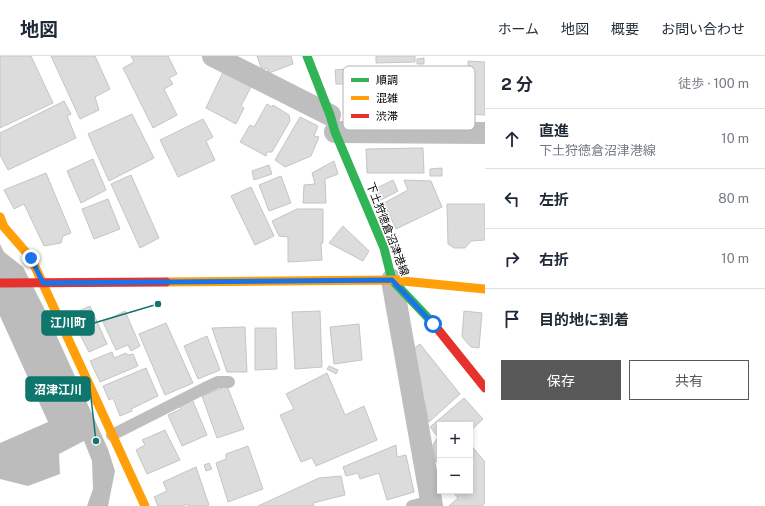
<!DOCTYPE html>
<html lang="ja">
<meta charset="utf-8">
<style>
body{margin:0;font-family:"Public Sans","Noto Sans JP",sans-serif;background:#f2f2f3;color:#1f2937}
.controls{position:absolute;right:12px;bottom:12px;display:grid;overflow:hidden;border-radius:0px;box-shadow:0 2px 6px #0003}
.controls button{width:36px;height:36px;display:grid;place-items:center;padding:0;border:0;border-bottom:1px solid #e0e1e3;background:#fff;color:#1f2937;font:20px sans-serif}
.stop{position:absolute;width:12px;height:12px;margin:-9px;border:3px solid #1a73e8;border-radius:50%;background:#fff}
.stop.end{background:#1a73e8;border-color:#fff;box-shadow:0 1px 4px #0008}
.list{margin:0;padding:0;list-style:none}
h2{display:flex;justify-content:space-between;align-items:center;height:52px;margin:0;padding:0 16px;font-size:17px}
h2 small{font-size:13px;font-weight:400;color:#747a83}
.list li{display:grid;grid-template-columns:26px 1fr auto;gap:12px;align-items:center;box-sizing:border-box;height:60px;padding:0 16px;border-top:1px solid #e0e1e3}
.list b{display:block;font-size:15px;white-space:nowrap}
.list p{margin:0;font-size:13px;white-space:nowrap;color:#747a83}
.list em{font-size:13px;font-style:normal;color:#747a83}
.actions{display:flex;gap:8px;padding:12px 16px}
.actions a{flex:1;padding:9px 0;border:1px solid #595959;border-radius:0px;text-align:center;font-size:14px;color:#595959}
.actions .main{background:#595959;color:#fff}
.icon{flex:none;width:22px;height:22px;fill:none;stroke:currentColor;stroke-width:2;stroke-linecap:round;stroke-linejoin:round}
.map{position:relative;flex:none;width:485px;height:450px;overflow:hidden}
header{display:flex;align-items:center;gap:24px;box-sizing:border-box;height:56px;padding:0 20px;background:#fff;border-bottom:1px solid #e0e1e3}
header strong{font-size:19px}
nav{display:flex;gap:22px;margin-inline-start:auto;font-size:14px}
main{display:flex}
aside{flex:1;background:#fff}
.map>svg:first-child{display:block}
.water{fill:#bcbcbc}
.building{fill:#dcdcdc;stroke:#c5c5c5}
.lines{fill:none;stroke-linecap:round;stroke-linejoin:round}
.lane{stroke:#bebebe;stroke-width:12}
.street{stroke:#bebebe;stroke-width:22}
.fast{stroke:#30b455;stroke-width:9}
.slow{stroke:#ff9f0a;stroke-width:9}
.jam{stroke:#e5322d;stroke-width:9}
.route{stroke:#1a73e8;stroke-width:5}
.labels{text-anchor:middle;stroke-width:3;stroke-linejoin:round;paint-order:stroke}
.street-label{font-size:11px;fill:#000;stroke:#fff}
.key{fill:#fff;stroke:#b2b2b2;stroke-width:1}
.key-label{font-size:11px;fill:#000}
.leader{fill:none;stroke:#0f766e;stroke-width:1.5}
.callout-dot{fill:#0f766e;stroke:#fff;stroke-width:1.5}
.callout{fill:#0f766e;stroke:#0f766e;stroke-width:1.5}
.callout-label{font-size:12px;text-anchor:middle;font-weight:bold;fill:#fff}
</style>
<header>
<strong>地図</strong>
<nav><a>ホーム</a><a>地図</a><a>概要</a><a>お問い合わせ</a></nav>
</header>
<main>
<div class="map">
<svg width="485" height="450" viewBox="0 0 485 450">
<rect width="100%" height="100%" fill="#fff"/>
<path class="water" d="M0 188 4 196 23 211 44 252 108 393 115 415 108 450H87L93 433 92 405 84 385 59 398 60 418 28 430 0 423V387L48 366 0 260Z"/>
<g class="building">
<path d="M0 0H31L53 47 0 72Z"/>
<path d="M51 0H95L110 33 95 41 99 54 80 63Z"/>
<path d="M131 0H168L177 18 169 22 173 28 164 33 177 59 153 72 123 12 134 6Z"/>
<path d="M257 0H291L293 8 269 17 267 12 262 14Z"/>
<path d="M376 0H415V6L376 7Z"/>
<path d="M424 2V8H417V3Z"/>
<path d="M468 5 485 6V59L469 58Z"/>
<path d="M345 13V28H336L335 14Z"/>
<path d="M223 16 251 31 241 50 244 52 236 68 206 52Z"/>
<path d="M64 45 71 58 67 60 76 82 8 114 0 99V77Z"/>
<path d="M267 48 272 51 273 49 289 59 290 65 272 96H267L266 100 240 86 250 69 254 71Z"/>
<path d="M132 58 154 102 109 125 88 78Z"/>
<path d="M300 61 318 70 314 80 319 81 311 100 285 111 275 104Z"/>
<path d="M203 63 213 81 206 85 215 104 178 121 160 84Z"/>
<path d="M423 92 424 117H367L366 93Z"/>
<path d="M93 103 106 134 81 147 67 115Z"/>
<path d="M334 105 338 118 325 123 326 147H303L304 129 315 128 312 117Z"/>
<path d="M269 109 272 118 254 124 252 115Z"/>
<path d="M442 112V120H430V113Z"/>
<path d="M46 117 71 177 63 180 61 187 44 190 24 148 14 153 4 134Z"/>
<path d="M131 119 159 182 140 192 111 128Z"/>
<path d="M281 120 291 147 269 155 259 129Z"/>
<path d="M393 124 398 135 379 145 373 134Z"/>
<path d="M404 124 431 125 442 151 396 173 384 147 408 134Z"/>
<path d="M251 131 274 180 255 189 231 140Z"/>
<path d="M108 143 120 173 94 183 82 153Z"/>
<path d="M447 148H485V184L471 185 465 192H454L448 188Z"/>
<path d="M297 153H323V187H321L322 204 288 206V181L279 180 272 165Z"/>
<path d="M343 170 369 195 363 205 329 187Z"/>
<path d="M90 250 107 288 89 296 70 259Z"/>
<path d="M125 255 140 290 131 295 128 289 116 294 103 266Z"/>
<path d="M320 255 322 311 295 313 292 256Z"/>
<path d="M464 255 482 257 479 292 471 291 462 281Z"/>
<path d="M166 267 193 327 165 339 139 278Z"/>
<path d="M359 268 362 304 334 308 330 271Z"/>
<path d="M245 271 247 316H227L212 272Z"/>
<path d="M255 272H276L277 313 255 314Z"/>
<path d="M207 280 220 314 198 323 184 290Z"/>
<path d="M420 288 460 338 429 366 412 294Z"/>
<path d="M112 296 114 302 126 297 128 299 133 298 138 310 100 326 90 305Z"/>
<path d="M329 310 338 314 336 318 327 313Z"/>
<path d="M146 312 158 340 131 353 132 355 120 360 113 342 109 344 103 330Z"/>
<path d="M327 317 345 359 364 350 377 384 316 410 312 402 301 406 280 359 294 353 286 338Z"/>
<path d="M227 330 244 373 217 382 202 340Z"/>
<path d="M464 342 483 363 470 375V369H440V402L436 406 433 389 438 381 430 371Z"/>
<path d="M192 343 207 379 182 390 168 359 181 353 180 349Z"/>
<path d="M165 374 180 404 147 418 136 394 145 389 142 384Z"/>
<path d="M470 388 485 406V447L482 450H449L458 442 452 435H470Z"/>
<path d="M396 389 397 401 406 399 414 436 387 444 379 417 360 423 358 417 346 420 343 411Z"/>
<path d="M248 390 263 433 228 446 216 407 226 403V398Z"/>
<path d="M209 407 212 413 206 415 204 409Z"/>
<path d="M196 411 209 449 206 450H188V448L182 450H158L154 441 167 435 163 426Z"/>
<path d="M341 420 345 439 313 447 314 450H258L319 422Z"/>
</g>
<g class="lines">
<g class="lane">
<path d="M112 379 205 332 218 326H229"/>
<path d="M412 450 431 445"/>
</g>
<g class="street">
<path d="M213 0 330 59"/>
<path d="M335 76 485 77"/>
<path d="M392 224 432 450"/>
</g>
<path class="fast" d="M307 0 330 59 335 76 384 192 392 224 432 266"/>
<g class="slow">
<path d="M0 161 4 171 31 202 145 450"/>
<path d="M166 226 392 224 485 233"/>
</g>
<g class="jam">
<path d="M0 227 166 226"/>
<path d="M432 266 485 332"/>
</g>
</g>
<g class="lines">
<path class="route" d="M31 202 43 227 392 224 433 268"/>
</g>
<g class="labels">
<g class="street-label">
<text transform="translate(388 173) rotate(69)" y="4">下土狩徳倉沼津港線</text>
</g>
</g>
<rect x="343" y="10" width="132" height="64" rx="6" class="key"/>
<rect x="351" y="22" width="18" height="4" fill="#30b455"/>
<rect x="351" y="40" width="18" height="4" fill="#ff9f0a"/>
<rect x="351" y="58" width="18" height="4" fill="#e5322d"/>
<g class="key-label">
<text x="376" y="28">順調</text>
<text x="376" y="46">混雑</text>
<text x="376" y="64">渋滞</text>
</g>
<path class="leader" d="M158 248L94 267M96 385L90 333"/>
<g class="callout-dot">
<circle cx="158" cy="248" r="4"/>
<circle cx="96" cy="385" r="4"/>
</g>
<g class="callout">
<rect x="42" y="255" width="52" height="24" rx="4"/>
<rect x="26" y="321" width="64" height="24" rx="4"/>
</g>
<g class="callout-label">
<text x="68" y="271">江川町</text>
<text x="58" y="338">沼津江川</text>
</g>
</svg>
<div class="controls">
<button>+</button>
<button>−</button>
</div>
<div class="stop" style="left:433px;top:268px"></div>
<div class="stop end" style="left:31px;top:202px"></div>
</div>
<aside>
<h2>2 分<small>徒歩 · 100 m</small></h2>
<ul class="list">
<li><svg class="icon" aria-label="ahead" viewBox="0 0 24 24"><path d="M12 20V5M6 11l6-6 6 6"/></svg><div><b>直進</b><p>下土狩徳倉沼津港線</p></div><em>10 m</em></li>
<li><svg class="icon" aria-label="left" viewBox="0 0 24 24"><path d="M17 20v-9H6M10 6l-5 5 5 5"/></svg><div><b>左折</b></div><em>80 m</em></li>
<li><svg class="icon" aria-label="right" viewBox="0 0 24 24"><path d="M7 20v-9h11M14 6l5 5-5 5"/></svg><div><b>右折</b></div><em>10 m</em></li>
<li><svg class="icon" aria-label="arrive" viewBox="0 0 24 24"><path d="M6 21V4h12l-3 4 3 4H6"/></svg><div><b>目的地に到着</b></div></li>
</ul>
<div class="actions"><a class="main">保存</a><a>共有</a></div>
</aside>
</main>
